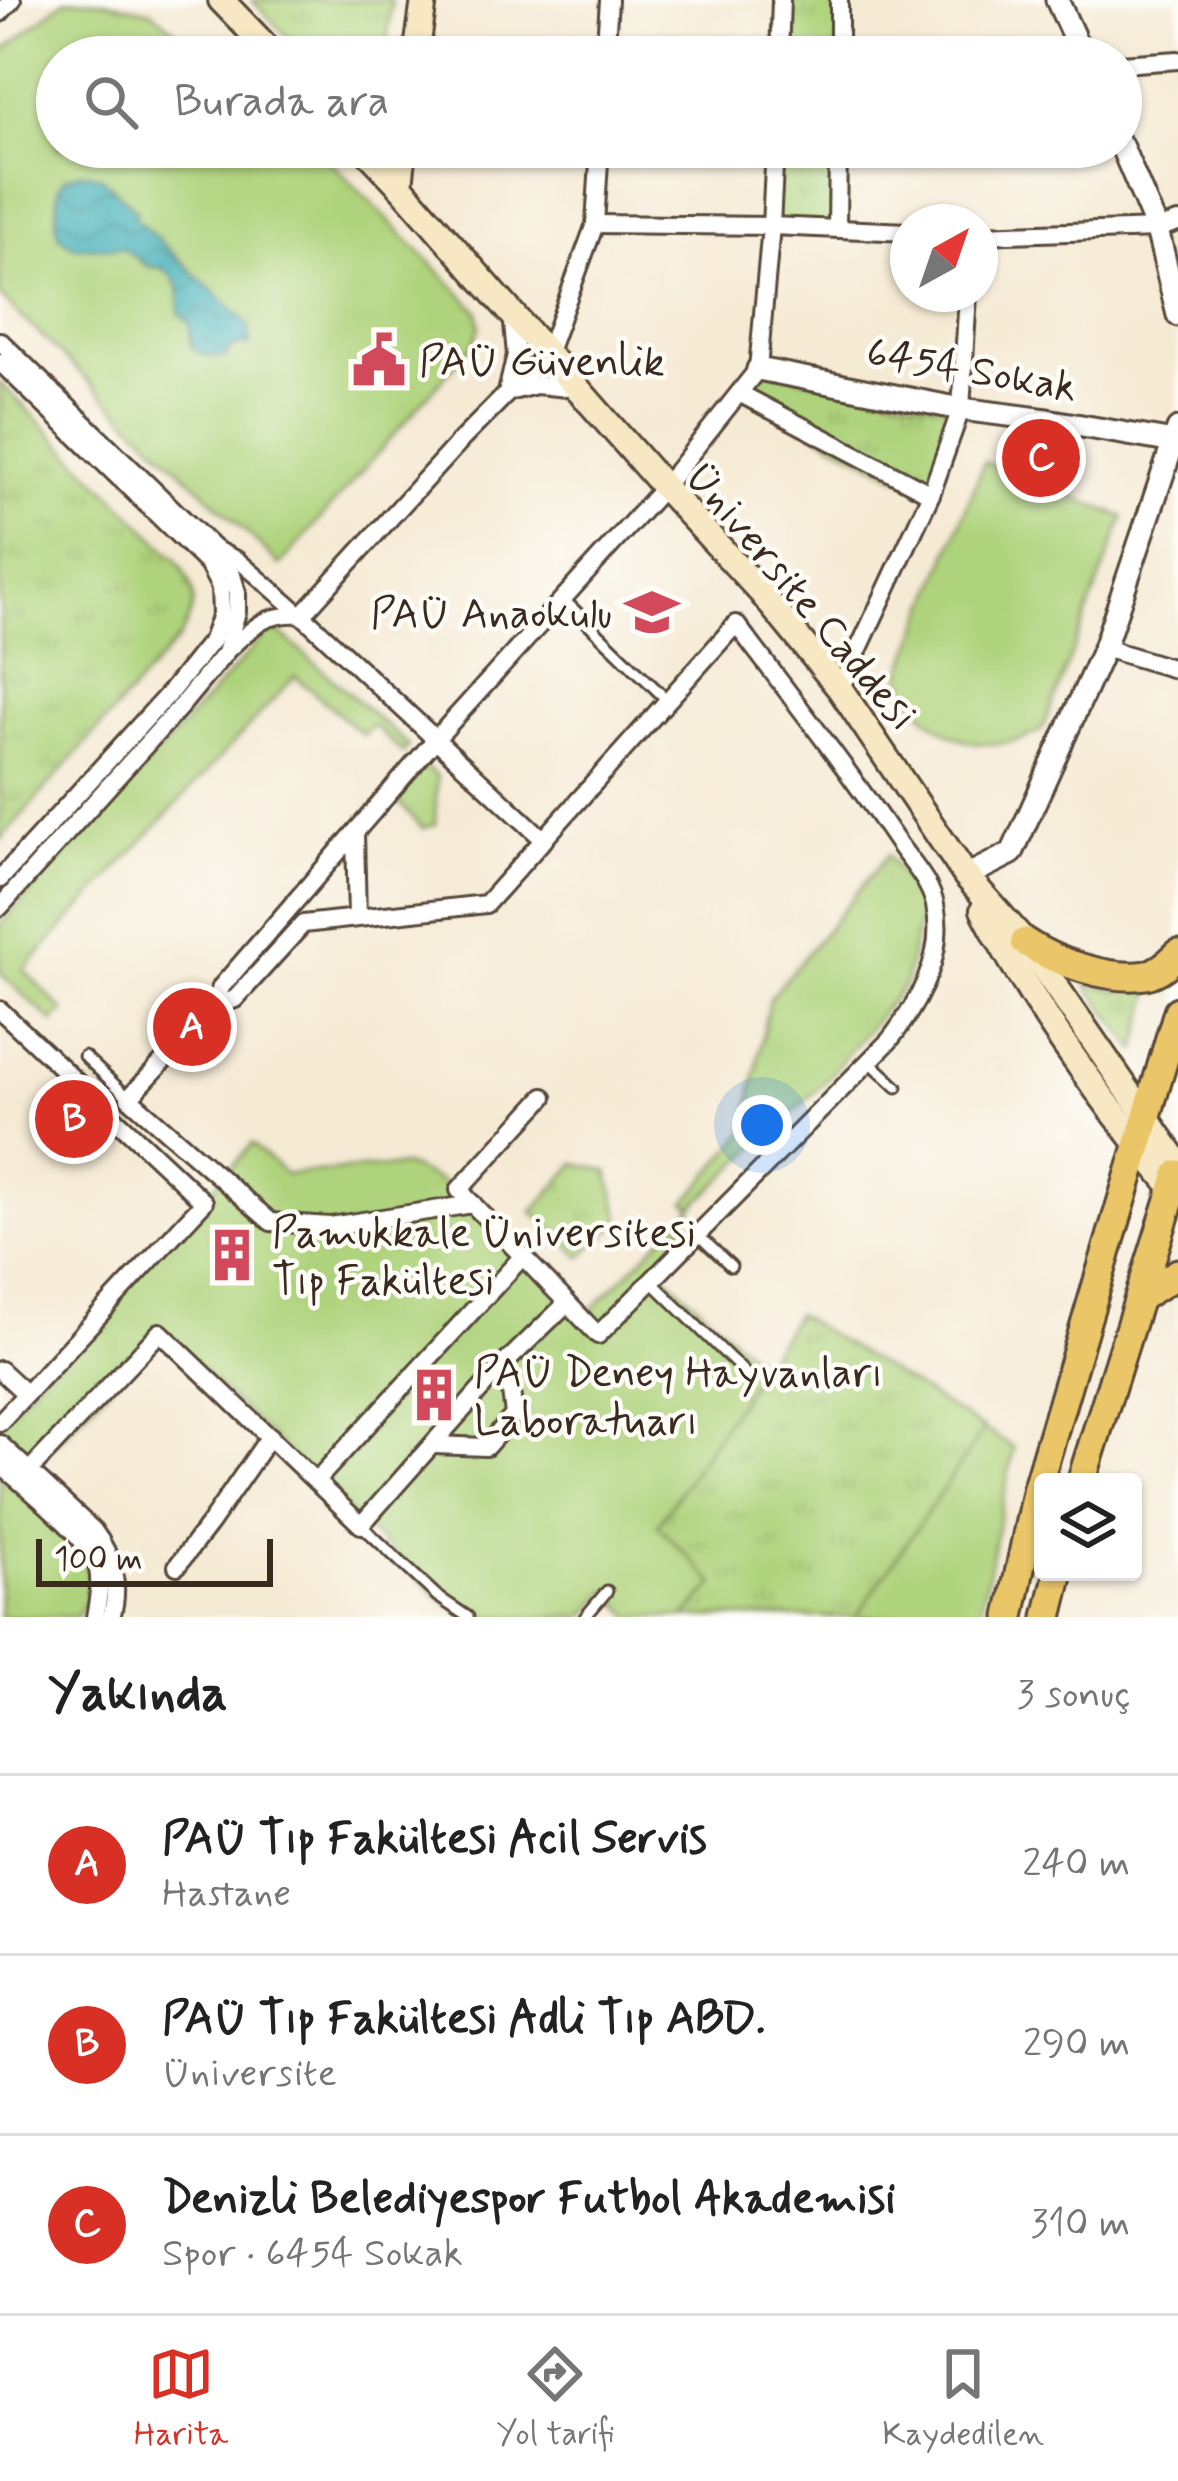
<!DOCTYPE html>
<html lang="tr">
<meta charset="utf-8">
<style>
body{margin:0;font-family:Mynerve,sans-serif;background:#f6f6f6;color:#222}
.controls{position:absolute;right:36px;bottom:36px;display:grid;overflow:hidden;border-radius:12px;box-shadow:0 3px 9px #0004}
.controls button{width:108px;height:108px;display:grid;place-items:center;padding:0;border:0;border-bottom:3px solid #e0e0e0;background:#fff;color:#222;font:60px sans-serif}
.compass{position:absolute;left:890px;top:204px;width:108px;height:108px;border-radius:50%;background:#fff;box-shadow:0 3px 9px #0004;rotate:40deg}
.scale{position:absolute;left:36px;bottom:30px;width:237px;box-sizing:border-box;padding-left:12px;border:6px solid #3b2a1e;border-top:0;font-size:33px;line-height:42px;white-space:nowrap;color:#3b2a1e;-webkit-text-stroke:9px #fdfcf7;paint-order:stroke}
.you{position:absolute;left:762px;top:1125px;width:42px;height:42px;margin:-30px;border:9px solid #fff;border-radius:50%;background:#1a73e8;box-shadow:0 0 0 18px #1a73e833}
.badge{display:grid;place-items:center;width:78px;height:78px;border-radius:50%;background:#d93025;color:#fff;font-size:39px;font-weight:700}
.pin{position:absolute;translate:-50% -50%;border:6px solid #fff;box-shadow:0 3px 12px #0006}
.list{margin:0;padding:0;list-style:none}
h2{display:flex;justify-content:space-between;align-items:center;height:156px;margin:0;padding:0 48px;font-size:51px}
h2 small{font-size:39px;font-weight:400;color:#767676}
.list li{display:grid;grid-template-columns:78px 1fr auto;gap:36px;align-items:center;box-sizing:border-box;height:180px;padding:0 48px;border-top:3px solid #e0e0e0}
.list b{display:block;font-size:45px;white-space:nowrap}
.list p{margin:0;font-size:39px;white-space:nowrap;color:#767676}
.list em{font-size:39px;font-style:normal;color:#767676}
.icon{flex:none;width:66px;height:66px;fill:none;stroke:currentColor;stroke-width:2;stroke-linecap:round;stroke-linejoin:round}
.map{position:relative;flex:none;width:1178px;height:1617px;overflow:hidden}
.search{position:absolute;background:#fff;box-shadow:0 3px 9px #0004;left:36px;right:36px;top:36px;height:132px;display:flex;align-items:center;gap:30px;box-sizing:border-box;padding:0 42px;border-radius:66px;color:#767676;font-size:45px}
.sheet{height:696px;background:#fff}
nav{display:flex;justify-content:space-around;align-items:center;box-sizing:border-box;height:168px;border-top:3px solid #e0e0e0;background:#fff;font-size:33px;color:#767676}
nav a{display:grid;justify-items:center;gap:6px}
nav .on{color:#d93025}
.map>svg:first-child{display:block}
.grass{fill:#afd37c;stroke:#757e4d;stroke-width:3}
.park{fill:url(#park-tufts);stroke:#757e4d;stroke-width:3}
.water{fill:url(#water-waves);stroke:#3c6c6a;stroke-width:3}
.lines{fill:none;stroke-linecap:round;stroke-linejoin:round}
.service-casing{stroke:#574739;stroke-width:15}
.pedestrian-casing{stroke:#574739;stroke-width:20}
.minor-casing{stroke:#574739;stroke-width:22}
.tertiary-casing{stroke:#574739;stroke-width:27}
.secondary-casing{stroke:#574739;stroke-width:30}
.primary-casing{stroke:#574739;stroke-width:33}
.service{stroke:#fff;stroke-width:9}
.pedestrian{stroke:#fff;stroke-width:14}
.minor{stroke:#fff;stroke-width:16}
.tertiary{stroke:#fff;stroke-width:21}
.secondary{stroke:#f7e8c3;stroke-width:24}
.primary{stroke:#ebc669;stroke-width:27}
.labels{text-anchor:middle;stroke-width:9;stroke-linejoin:round;paint-order:stroke}
.poi-label{font-size:42px;fill:#3b2a1e;stroke:#fdfcf7;text-anchor:start}
.street-label{font-size:42px;fill:#3b2a1e;stroke:#fdfcf7}
</style>
<div class="map">
<svg width="1178" height="1617" viewBox="0 0 1178 1617">
<defs>
<pattern id="park-tufts" width="24" height="20" patternUnits="userSpaceOnUse" patternTransform="scale(3)"><rect width="24" height="20" fill="#afd37c"/><path d="M3 7l-1-3M5 7V3M7 7l1-3M15 17l-1-3M17 17v-4M19 17l1-3" fill="none" stroke="#97b56b"/></pattern>
<pattern id="water-waves" width="16" height="10" patternUnits="userSpaceOnUse" patternTransform="scale(3)"><rect width="16" height="10" fill="#3daeb7"/><path d="M0 5q4-4 8 0t8 0" fill="none" stroke="#348e94"/></pattern>
</defs>
<rect width="100%" height="100%" fill="#fdfcf7"/>
<filter id="ink" filterUnits="userSpaceOnUse"><feTurbulence type="fractalNoise" baseFrequency=".00833" numOctaves="2"/><feDisplacementMap in="SourceGraphic" scale="24" xChannelSelector="R" yChannelSelector="G"/><feConvolveMatrix kernelMatrix="1 2 1 2 8 2 1 2 1" color-interpolation-filters="sRGB"/></filter>
<filter id="wash" filterUnits="userSpaceOnUse"><feTurbulence type="fractalNoise" baseFrequency=".004" numOctaves="4" result="noise"/><feDisplacementMap in="SourceGraphic" scale="48" xChannelSelector="R" yChannelSelector="G"/><feGaussianBlur stdDeviation="2.7" result="paint"/><feColorMatrix in="noise" values="0 0 0 0 0 0 0 0 0 0 0 0 0 0 0 0 0 1.4 0 .05"/><feComposite in="paint" operator="in"/></filter>
<g filter="url(#wash)">
<rect width="100%" height="100%" fill="#f5ead4"/>
<g class="grass">
<path d="M64 0H96L152 11 187 41 211 40 228 57H57V147H316L478 311 480 327 474 343 280 565 0 296V54Z"/>
<path d="M984 462 1124 517 1042 730C986 762 921 736 901 675Z"/>
<path d="M278 631 409 746 403 753 373 725 363 735 295 676 24 970 64 1011 53 1022 0 973V925L266 634Z"/>
<path d="M888 855 922 906 905 984 821 1086 693 1207 661 1271 762 1365 658 1525 715 1584 685 1617H632L607 1591 585 1617H468L437 1596 161 1332 29 1471 0 1443V1422L252 1144 286 1174 407 1166 459 1190 583 1318 693 1207 686 1202 745 1132 769 999Z"/>
<path d="M984 1429 1014 1448 979 1617H856Z"/>
<path d="M0 1476C19 1494 81 1547 88 1570 93 1585 84 1604 77 1617H0Z"/>
</g>
<g class="park">
<path d="M252 0H392L385 57H307Z"/>
<path d="M781 0H839V57H779Z"/>
<path d="M775 147H838L837 228 771 226Z"/>
<path d="M758 369 961 409 931 494 741 394Z"/>
<path d="M0 382 176 559C198 589 198 605 180 637L0 840Z"/>
<path d="M428 769 437 777 435 825 422 828 396 799 419 770Z"/>
<path d="M1086 984 1122 991 1152 988 1137 1051Z"/>
<path d="M576 1163 608 1171 621 1220 581 1257 533 1212Z"/>
<path d="M796 1314 984 1429 856 1617H685L715 1584 658 1525Z"/>
</g>
<path class="water" d="M83 172 100 176 137 211 133 216 244 320 249 327 250 345 232 347 225 357C210 357 203 357 191 347L190 324 180 314 179 288 171 274 161 268 147 266 123 248 74 247 60 237 56 223 59 187 65 178Z"/>
</g>
<g filter="url(#ink)">
<g class="lines">
<defs>
<g id="service">
<path d="M563 599 667 700"/>
<path d="M84 1056 129 1098"/>
<path d="M870 1062 897 1087"/>
<path d="M698 1235 731 1266"/>
<path d="M651 1281 745 1373"/>
<path d="M361 1525 437 1596 468 1617"/>
<path d="M585 1617 607 1591"/>
</g>
<g id="pedestrian">
<path d="M216 549 238 560 302 615"/>
<path d="M225 653C253 628 262 613 302 615"/>
</g>
<g id="minor">
<path d="M0 13 12 0"/>
<path d="M605 57 609 0"/>
<path d="M779 57 781 0"/>
<path d="M839 57V0"/>
<path d="M1121 64 1178 60"/>
<path d="M595 224 771 226 908 232"/>
<path d="M837 228 838 147"/>
<path d="M980 235 1157 229 1178 222"/>
<path d="M0 341 214 549 232 575 237 592V612L225 653 180 707 0 907"/>
<path d="M0 362 208 564 220 587 221 614 212 640 171 691 0 879"/>
<path d="M508 388 516 355 512 313"/>
<path d="M512 391 536 385 579 389"/>
<path d="M741 394 931 494"/>
<path d="M1104 648 1178 670"/>
<path d="M840 689 931 494 961 409 968 294"/>
<path d="M355 833 357 918"/>
<path d="M544 840 302 615 461 440 548 352 595 224 600 147"/>
<path d="M214 1007 235 999 303 924 486 904 736 624C791 696 846 767 897 842 910 861 930 881 935 905 946 954 918 1004 889 1041L598 1335 459 1190 544 1097"/>
<path d="M0 1010 204 1202 0 1422"/>
<path d="M473 1204 330 1226 271 1222 129 1098 214 1007 221 987 435 740 664 487 758 369 771 226 775 147"/>
<path d="M0 1370 26 1394"/>
<path d="M0 1444 93 1530C112 1555 121 1585 111 1617"/>
<path d="M434 1445 486 1447 514 1415 510 1383 497 1371"/>
<path d="M0 1464C26 1488 90 1536 98 1569 101 1585 98 1601 95 1617"/>
<path d="M29 1471 160 1332 361 1525 497 1371 567 1303"/>
<path d="M316 1481 523 1256"/>
<path d="M177 1566 210 1523 270 1436"/>
</g>
<g id="tertiary">
<path d="M1057 0 1083 57"/>
<path d="M1121 145 1157 229 1178 315"/>
<path d="M758 369 961 409 1047 420 1174 442"/>
<path d="M966 876 1012 853 1104 648 1178 429"/>
</g>
<g id="secondary">
<path d="M221 0 276 57"/>
<path d="M416 57 424 0"/>
<path d="M363 147 400 186 664 487 760 591 840 689 966 876 1025 942 1178 1163"/>
<path d="M400 186 404 147"/>
<path d="M983 910C1033 1007 1104 1104 1174 1189"/>
</g>
<g id="primary">
<path d="M1025 942C1054 962 1110 981 1146 975 1159 972 1169 963 1178 954"/>
<path d="M1140 1297 1178 1273"/>
<path d="M1081 1482 1178 1174"/>
<path d="M1010 1617 1037 1487 1178 1011"/>
<path d="M1048 1617 1059 1572"/>
</g>
</defs>
<use href="#service" class="service-casing"/>
<use href="#pedestrian" class="pedestrian-casing"/>
<use href="#minor" class="minor-casing"/>
<use href="#tertiary" class="tertiary-casing"/>
<use href="#secondary" class="secondary-casing"/>
<use href="#primary" class="primary-casing"/>
<use href="#service" class="service"/>
<use href="#pedestrian" class="pedestrian"/>
<use href="#minor" class="minor"/>
<use href="#tertiary" class="tertiary"/>
<use href="#secondary" class="secondary"/>
<use href="#primary" class="primary"/>
</g>
</g>
<defs>
<symbol id="civic-bare" viewBox="-9 -9 18 18"><path d="M-.6-6.5H3V-4.5H.6V-3L4-1V1h2V6H-6V1h2V-1L-.6-3ZM-1.2 2.5V6h2.4V2.5Z" fill="#d1495b" stroke="#fdfcf7" stroke-width="2.5" paint-order="stroke"/></symbol>
<symbol id="school-bare" viewBox="-9 -9 18 18"><path d="M0-5L7-2L0 1L-7-2ZM-4 1L0 2.5L4 1V4Q0 6-4 4Z" fill="#d1495b" stroke="#fdfcf7" stroke-width="2.5" paint-order="stroke"/></symbol>
<symbol id="building-bare" viewBox="-9 -9 18 18"><path d="M-4-6H4V6H1V3H-1V6H-4ZM-2.5-4.3h1.7v1.8h-1.7ZM.8-4.3h1.7v1.8H.8ZM-2.5-1h1.7V.8h-1.7ZM.8-1h1.7V.8H.8Z" fill="#d1495b" stroke="#fdfcf7" stroke-width="2.5" paint-order="stroke"/></symbol>
</defs>
<g fill-rule="evenodd">
<use href="#civic-bare" x="341" y="322" width="76" height="76"/>
<use href="#school-bare" x="614" y="574" width="76" height="76"/>
<use href="#building-bare" x="194" y="1217" width="76" height="76"/>
<use href="#building-bare" x="396" y="1357" width="76" height="76"/>
</g>
<g class="labels">
<g class="poi-label">
<text x="419" y="375">PAÜ Güvenlik</text>
<text x="612" y="627" text-anchor="end">PAÜ Anaokulu</text>
<text x="272" y="1246">Pamukkale Üniversitesi<tspan x="272" dy="48">Tıp Fakültesi</tspan></text>
<text x="474" y="1386">PAÜ Deney Hayvanları<tspan x="474" dy="48">Laboratuarı</tspan></text>
</g>
<g class="street-label">
<text transform="translate(972 368) rotate(10)" y="15">6454 Sokak</text>
<text transform="translate(803 595) rotate(50)" y="15">Üniversite Caddesi</text>
</g>
</g>
</svg>
<div class="controls">
<button><svg class="icon" aria-label="layers" viewBox="0 0 24 24"><path d="M12 4l9 5-9 5-9-5zM3 14l9 5 9-5"/></svg></button>
</div>
<svg class="compass" viewBox="-18 -18 36 36"><path d="M0-13l5 13h-10z" fill="#e53935"/><path d="M0 13l5-13h-10z" fill="#767676"/></svg>
<div class="scale">100 m</div>
<div class="you"></div>
<div class="pin badge" style="left:192px;top:1027px">A</div>
<div class="pin badge" style="left:74px;top:1119px">B</div>
<div class="pin badge" style="left:1041px;top:458px">C</div>
<div class="search"><svg class="icon" aria-label="search" viewBox="0 0 24 24"><circle cx="10" cy="10" r="6"/><path d="M15 15l6 6"/></svg>Burada ara</div>
</div>
<section class="sheet">
<h2>Yakında<small>3 sonuç</small></h2>
<ul class="list">
<li><span class="badge">A</span><div><b>PAÜ Tıp Fakültesi Acil Servis</b><p>Hastane</p></div><em>240 m</em></li>
<li><span class="badge">B</span><div><b>PAÜ Tıp Fakültesi Adli Tıp ABD.</b><p>Üniversite</p></div><em>290 m</em></li>
<li><span class="badge">C</span><div><b>Denizli Belediyespor Futbol Akademisi</b><p>Spor · 6454 Sokak</p></div><em>310 m</em></li>
</ul>
</section>
<nav>
<a class="on"><svg class="icon" aria-label="map" viewBox="0 0 24 24"><path d="M3 6l6-2 6 2 6-2v14l-6 2-6-2-6 2zM9 4v14M15 6v14"/></svg>Harita</a>
<a><svg class="icon" aria-label="directions" viewBox="0 0 24 24"><path d="M12 3l9 9-9 9-9-9zM9 14v-3h6M13 9l2 2-2 2"/></svg>Yol tarifi</a>
<a><svg class="icon" aria-label="saved" viewBox="0 0 24 24"><path d="M7 4h10v16l-5-4-5 4z"/></svg>Kaydedilen</a>
</nav>
